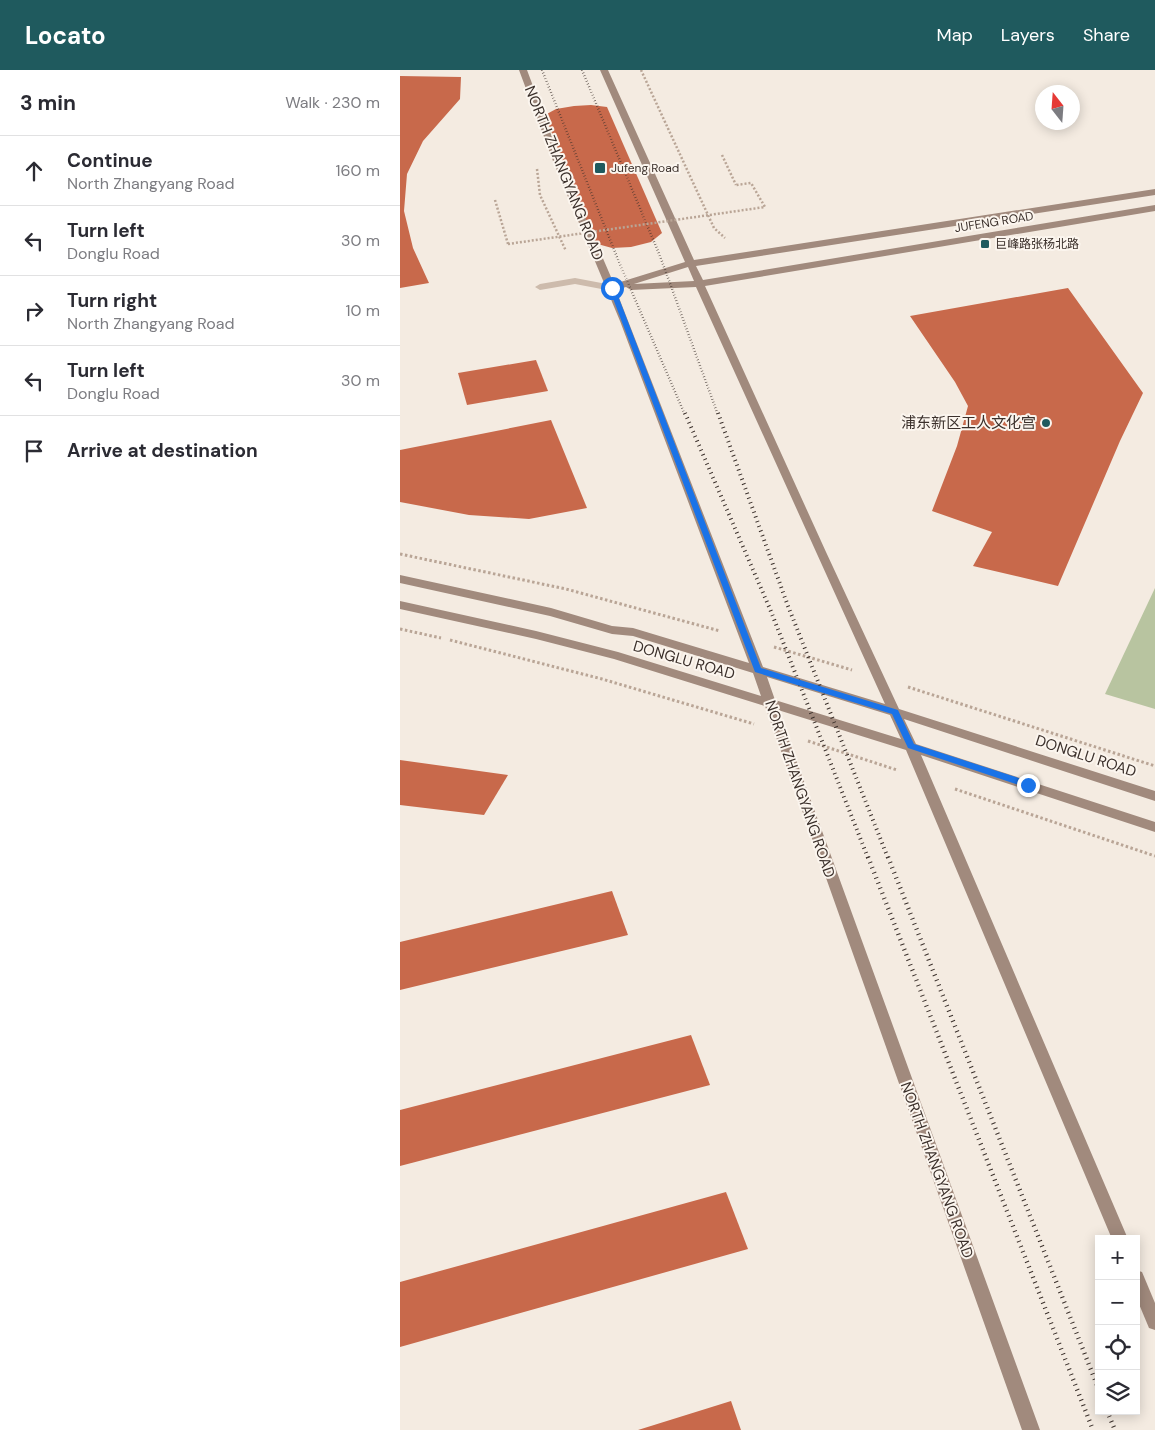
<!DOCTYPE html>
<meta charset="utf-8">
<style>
body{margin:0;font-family:"DM Sans","Noto Sans SC",sans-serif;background:#f2f2f3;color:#2b2b33}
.controls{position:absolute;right:15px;bottom:15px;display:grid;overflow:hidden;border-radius:0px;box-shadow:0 2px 12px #0003}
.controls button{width:45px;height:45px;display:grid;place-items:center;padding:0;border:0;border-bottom:1px solid #e1e1e2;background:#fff;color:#2b2b33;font:25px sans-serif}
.compass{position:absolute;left:635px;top:15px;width:45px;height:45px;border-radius:50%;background:#fff;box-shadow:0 2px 12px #0003;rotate:343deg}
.stop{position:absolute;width:15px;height:15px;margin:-11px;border:4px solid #1a73e8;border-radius:50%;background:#fff}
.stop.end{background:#1a73e8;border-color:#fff;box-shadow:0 1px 5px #0008}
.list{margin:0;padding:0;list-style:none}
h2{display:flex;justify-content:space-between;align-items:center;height:65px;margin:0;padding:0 20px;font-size:21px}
h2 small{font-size:16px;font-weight:400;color:#7c7c81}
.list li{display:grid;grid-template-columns:32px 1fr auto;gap:15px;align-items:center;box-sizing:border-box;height:70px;padding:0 20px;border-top:1px solid #e1e1e2}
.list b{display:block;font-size:19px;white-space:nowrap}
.list p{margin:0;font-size:16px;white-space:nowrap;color:#7c7c81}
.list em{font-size:16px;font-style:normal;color:#7c7c81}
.icon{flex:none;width:28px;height:28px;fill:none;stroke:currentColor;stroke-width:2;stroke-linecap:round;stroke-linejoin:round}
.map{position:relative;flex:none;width:755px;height:1360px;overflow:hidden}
header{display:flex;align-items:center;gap:30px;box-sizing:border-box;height:70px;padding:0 25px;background:#1f5a5e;color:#fff}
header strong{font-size:24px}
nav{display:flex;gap:28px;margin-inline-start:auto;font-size:18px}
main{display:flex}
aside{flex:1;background:#fff}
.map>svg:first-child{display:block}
.green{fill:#b8c4a0}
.building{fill:#c8694b}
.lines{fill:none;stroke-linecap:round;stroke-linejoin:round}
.path-far1{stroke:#b9a596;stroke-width:2.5;stroke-dasharray:2 2;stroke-linecap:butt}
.path{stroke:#b9a596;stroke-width:3;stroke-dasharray:2.5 2.5;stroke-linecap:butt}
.lane{fill:#cdbbac;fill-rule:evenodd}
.secondary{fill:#a18a7d;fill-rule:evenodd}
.rail-far2{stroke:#3b302b;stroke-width:2.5;stroke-dasharray:0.5 2.5;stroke-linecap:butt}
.rail-far1{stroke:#3b302b;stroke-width:4;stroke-dasharray:1 4;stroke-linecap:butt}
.rail{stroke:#3b302b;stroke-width:4.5;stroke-dasharray:1 4.5;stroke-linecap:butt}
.path-bridge{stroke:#b9a596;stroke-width:2.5;stroke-dasharray:2 2;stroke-linecap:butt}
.route{fill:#1a73e8}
.poi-dot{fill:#1f5a5e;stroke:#fbf5ee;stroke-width:2}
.labels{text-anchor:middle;stroke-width:4;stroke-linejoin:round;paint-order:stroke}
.far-poi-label{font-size:12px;fill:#3b302b;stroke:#fbf5ee;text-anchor:start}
.far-street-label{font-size:12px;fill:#3b302b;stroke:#fbf5ee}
.street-label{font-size:15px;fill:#3b302b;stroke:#fbf5ee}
.poi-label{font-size:15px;fill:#3b302b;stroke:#fbf5ee;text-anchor:end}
</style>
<header>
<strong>Locato</strong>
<nav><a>Map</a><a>Layers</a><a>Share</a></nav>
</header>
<main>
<aside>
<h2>3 min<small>Walk · 230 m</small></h2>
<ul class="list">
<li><svg class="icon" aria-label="ahead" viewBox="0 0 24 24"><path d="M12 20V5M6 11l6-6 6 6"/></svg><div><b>Continue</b><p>North Zhangyang Road</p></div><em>160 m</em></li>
<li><svg class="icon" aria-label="left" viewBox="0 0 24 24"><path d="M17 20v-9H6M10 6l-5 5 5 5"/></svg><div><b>Turn left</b><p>Donglu Road</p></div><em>30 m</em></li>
<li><svg class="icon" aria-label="right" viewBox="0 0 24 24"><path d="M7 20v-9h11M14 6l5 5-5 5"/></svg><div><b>Turn right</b><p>North Zhangyang Road</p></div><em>10 m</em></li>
<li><svg class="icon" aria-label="left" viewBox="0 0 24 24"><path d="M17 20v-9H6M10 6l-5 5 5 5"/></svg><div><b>Turn left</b><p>Donglu Road</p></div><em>30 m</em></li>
<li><svg class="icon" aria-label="arrive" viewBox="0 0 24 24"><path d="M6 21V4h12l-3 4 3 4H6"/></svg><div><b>Arrive at destination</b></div></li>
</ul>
</aside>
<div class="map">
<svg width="755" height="1360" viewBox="0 0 755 1360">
<rect width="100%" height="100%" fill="#f4ebe1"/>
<path class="green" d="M755 518V639L705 624Z"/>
<g class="building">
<path d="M0 6 61 7 60 29 23 71 7 104 4 141 13 178 29 213 0 218Z"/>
<path d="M191 35 207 37 262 163 251 172 231 177 212 178 194 173 145 45 156 39 174 36Z"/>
<path d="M668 218 743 323 720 371 658 516 573 496 592 462 532 441 557 376 568 336 555 312 510 246Z"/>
<path d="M136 290 148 321 67 335 58 303Z"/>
<path d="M151 350 187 438 129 449 69 445 0 432V380Z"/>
<path d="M0 690 108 705 84 745 0 735Z"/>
<path d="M212 821 228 865 0 920V872Z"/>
<path d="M291 965 310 1015 0 1096V1040Z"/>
<path d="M326 1122 348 1179 0 1277V1212Z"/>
<path d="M331 1331 341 1360H238Z"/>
</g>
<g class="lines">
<g class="path-far1">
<path d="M241 0 314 158 325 168"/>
<path d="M322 85 336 115"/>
<path d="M137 99 140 125 166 181"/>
<path d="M95 130 108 174"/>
</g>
<g class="path">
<path d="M0 484 166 519 320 561"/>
<path d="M0 559 41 568"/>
<path d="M50 570 202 609 354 654"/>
<path d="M374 577 452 600"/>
<path d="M508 617 755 696"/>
<path d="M408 671 497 700"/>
<path d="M555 719 755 786"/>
</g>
<path class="lane" d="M175 208 212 215 217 218 212 221 175 214 140 220 135 217 140 214Z"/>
<g class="secondary">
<path d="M119 0H127L161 91 214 214 285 192 200 0H208L294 190 755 119V125L296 196 303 210 755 135V141L305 216 426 482 499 639 755 721V731L504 649 516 674 755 752V762L521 685 728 1169H712L506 680 378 640 640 1360H622L365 636 214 589 136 569 0 539V531L136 561 218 582 361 626 353 603 233 566 212 564 150 546 0 513V505L151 538 212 556 233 558 349 593 220 251 153 91ZM288 197 294 211 234 214ZM226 217 231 220 296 217 485 634 363 597 216 220ZM367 607 490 645 501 669 375 630Z"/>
<path d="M736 1200 742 1202 755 1233V1260L749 1258 736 1227Z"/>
</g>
<g class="rail-far2">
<path d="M142 0 219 192 285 345"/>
<path d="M182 0 260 186 318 345"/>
</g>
<g class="rail-far1">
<path d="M285 343 370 539 468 788"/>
<path d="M318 343 388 536 488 788"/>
</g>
<g class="rail">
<path d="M468 787 693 1360"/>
<path d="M488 787 699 1320"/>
<path d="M707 1341 715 1360"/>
</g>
<path class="path-bridge" d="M108 174 365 137 351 113 336 115"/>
</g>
<path class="route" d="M212 216 215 218 361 598 498 640 514 674 631 712V717H625L508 678 492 644 355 602 209 218Z"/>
<g class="poi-dot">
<rect x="194" y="92" width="12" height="12" rx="2.5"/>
<rect x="580" y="169" width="10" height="10" rx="2.5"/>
<circle cx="646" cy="353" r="5"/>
</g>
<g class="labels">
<g class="far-poi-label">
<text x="211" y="102">Jufeng Road</text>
<text x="595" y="178">巨峰路张杨北路</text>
</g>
<g class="far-street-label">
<text transform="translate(594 152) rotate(-9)" y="4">JUFENG ROAD</text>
</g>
<g class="street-label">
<text transform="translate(164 103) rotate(68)" y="5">NORTH ZHANGYANG ROAD</text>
<text transform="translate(284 590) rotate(16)" y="5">DONGLU ROAD</text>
<text transform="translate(686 686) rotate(18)" y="5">DONGLU ROAD</text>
<text transform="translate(400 719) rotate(71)" y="5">NORTH ZHANGYANG ROAD</text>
<text transform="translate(537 1100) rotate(70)" y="5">NORTH ZHANGYANG ROAD</text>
</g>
<g class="poi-label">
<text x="636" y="358">浦东新区工人文化宫</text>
</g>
</g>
</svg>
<div class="controls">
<button>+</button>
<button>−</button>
<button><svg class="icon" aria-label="locate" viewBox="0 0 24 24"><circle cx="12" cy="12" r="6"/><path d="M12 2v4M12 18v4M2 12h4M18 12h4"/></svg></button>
<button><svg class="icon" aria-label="layers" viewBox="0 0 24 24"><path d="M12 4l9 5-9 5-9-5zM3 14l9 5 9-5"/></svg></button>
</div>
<svg class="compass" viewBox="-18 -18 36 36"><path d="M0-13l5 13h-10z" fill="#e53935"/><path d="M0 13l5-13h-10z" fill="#7c7c81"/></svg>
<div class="stop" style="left:212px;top:218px"></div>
<div class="stop end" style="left:628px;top:715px"></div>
</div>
</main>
